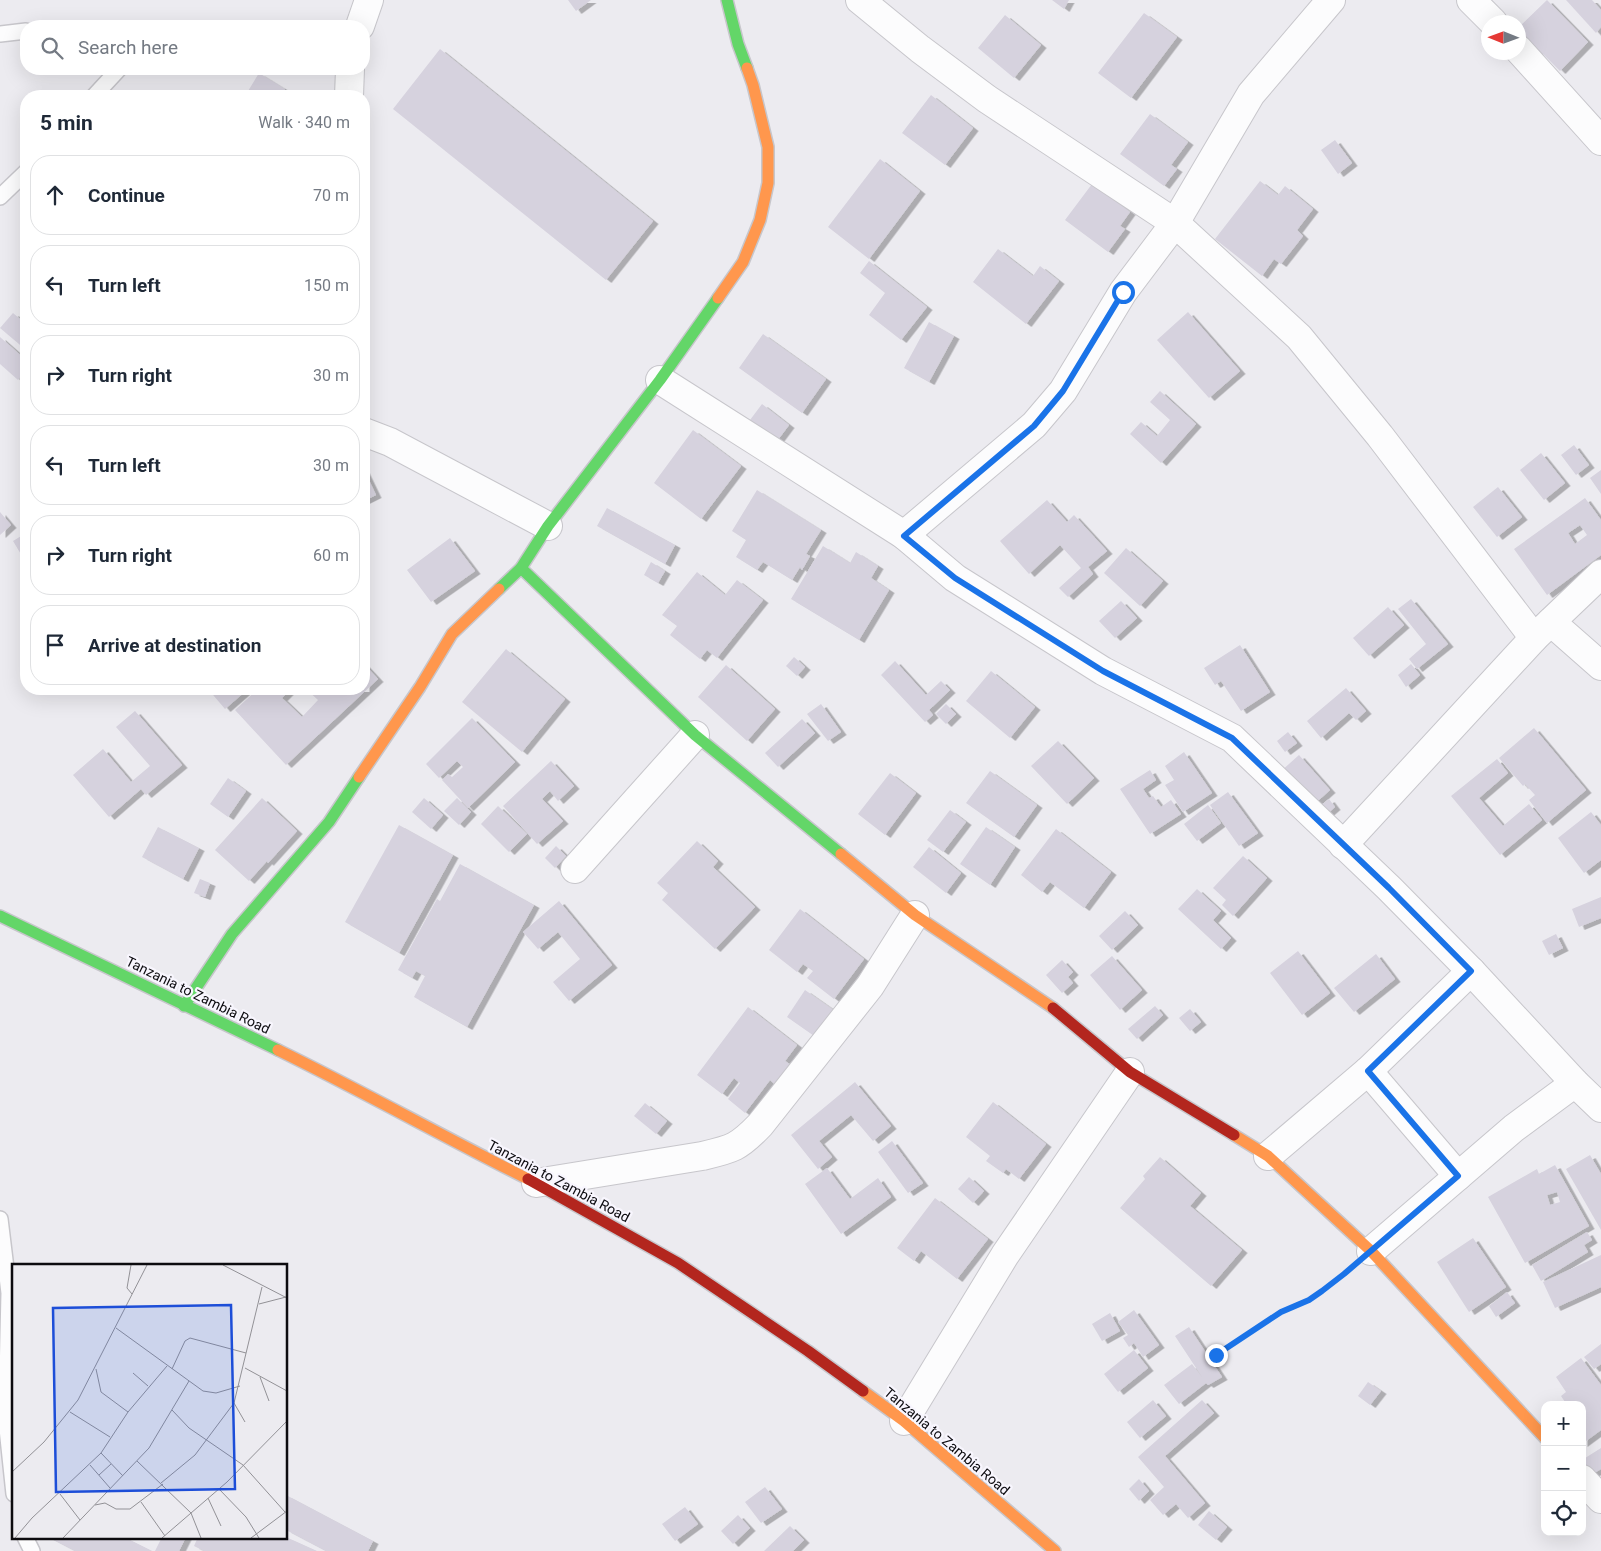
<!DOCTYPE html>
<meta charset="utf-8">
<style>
body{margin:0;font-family:Roboto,sans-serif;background:#f6f6f7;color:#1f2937}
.controls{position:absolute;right:15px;bottom:15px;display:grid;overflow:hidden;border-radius:10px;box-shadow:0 5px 20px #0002}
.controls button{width:45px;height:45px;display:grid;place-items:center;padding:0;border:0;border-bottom:1px solid #e0e1e3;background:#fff;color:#1f2937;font:25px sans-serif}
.compass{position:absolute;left:1481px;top:15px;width:45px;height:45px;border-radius:50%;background:#fff;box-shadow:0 5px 20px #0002;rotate:271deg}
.stop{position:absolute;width:15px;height:15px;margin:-11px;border:4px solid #1a73e8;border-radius:50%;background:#fff}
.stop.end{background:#1a73e8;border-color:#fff;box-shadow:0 1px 5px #0008}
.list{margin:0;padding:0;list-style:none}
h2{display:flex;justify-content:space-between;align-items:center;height:65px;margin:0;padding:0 20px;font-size:21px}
h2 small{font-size:16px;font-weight:400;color:#747a83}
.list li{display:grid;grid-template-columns:32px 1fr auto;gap:15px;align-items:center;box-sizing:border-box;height:80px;margin:0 10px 10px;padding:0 10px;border:1px solid #e0e1e3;border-radius:20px}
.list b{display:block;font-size:19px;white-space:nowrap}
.list em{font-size:16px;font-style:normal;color:#747a83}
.icon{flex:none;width:28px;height:28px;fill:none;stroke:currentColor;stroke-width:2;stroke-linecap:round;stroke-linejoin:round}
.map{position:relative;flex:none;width:1601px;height:1551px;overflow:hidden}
.search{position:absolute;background:#fff;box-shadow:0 5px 20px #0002;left:20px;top:20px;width:350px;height:55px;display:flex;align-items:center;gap:12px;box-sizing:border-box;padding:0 18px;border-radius:20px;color:#747a83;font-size:19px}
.panel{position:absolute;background:#fff;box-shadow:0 5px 20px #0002;left:20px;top:90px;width:350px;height:605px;border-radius:20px}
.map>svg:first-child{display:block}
.building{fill:#d6d2de;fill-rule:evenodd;filter:url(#shadow)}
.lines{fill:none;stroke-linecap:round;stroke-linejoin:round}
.lane-casing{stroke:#c7c6cb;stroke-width:18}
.street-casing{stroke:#c7c6cb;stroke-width:30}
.fast-casing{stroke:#c7c6cb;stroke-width:14}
.slow-casing{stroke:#c7c6cb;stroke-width:14}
.jam-casing{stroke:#c7c6cb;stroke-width:14}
.path{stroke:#cac9cb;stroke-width:3;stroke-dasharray:2.5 2.5;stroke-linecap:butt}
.lane{stroke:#fcfcfd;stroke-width:15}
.street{stroke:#fcfcfd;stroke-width:28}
.fast{stroke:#63d668;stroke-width:11}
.slow{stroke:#ff974d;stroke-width:11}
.jam{stroke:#b3261e;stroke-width:11}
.route{stroke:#1a73e8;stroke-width:6}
.labels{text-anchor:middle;stroke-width:4.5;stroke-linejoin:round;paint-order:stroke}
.street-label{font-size:14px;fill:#0c0b0f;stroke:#f8f6fe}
.inset-road{fill:none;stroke:#929196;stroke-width:1}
.view{fill:#1d4ed8;fill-opacity:0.15;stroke:#1d4ed8;stroke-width:2.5}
.inset-edge{fill:none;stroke:#0c0b0f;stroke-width:2.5}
</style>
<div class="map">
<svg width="1601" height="1551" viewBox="0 0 1601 1551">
<defs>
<filter id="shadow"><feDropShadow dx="5.5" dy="3" stdDeviation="0" flood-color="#0004"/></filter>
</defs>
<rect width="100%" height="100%" fill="#ecebf0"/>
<g class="building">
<path d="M568 0H591L576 11Z"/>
<path d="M1052 0H1069L1064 9Z"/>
<path d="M1547 0 1588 42 1560 71 1539 50 1534 55 1518 40V28Z"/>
<path d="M1566 0H1592L1601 10V27L1596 33Z"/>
<path d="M1144 13 1177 37 1131 98 1098 73Z"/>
<path d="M1005 15 1041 45 1014 78 978 48Z"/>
<path d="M440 49 653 221 606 280 393 109Z"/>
<path d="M259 73 285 89 281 96H245Z"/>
<path d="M931 95 973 128 945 165 902 133Z"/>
<path d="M1150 114 1188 142 1171 165 1177 169 1164 186 1120 154Z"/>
<path d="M1335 140 1352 163 1338 174 1321 150Z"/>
<path d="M880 159 920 191 869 259 828 227Z"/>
<path d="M1260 181 1278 195 1285 186 1313 209 1297 230 1303 236 1281 264 1274 259 1262 276 1215 239Z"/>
<path d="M1092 184 1130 212 1120 226 1125 229 1108 252 1065 220Z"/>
<path d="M998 249 1033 276 1040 266 1059 281 1026 324 973 282Z"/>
<path d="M869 261 927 307 901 340 869 315 885 293 860 273Z"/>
<path d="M1188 312 1240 371 1209 398 1157 340Z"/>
<path d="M13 313 26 324V350L0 328Z"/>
<path d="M929 322 954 336 929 382 904 368Z"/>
<path d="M763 334 826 379 802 413 739 368Z"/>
<path d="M0 337 26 360V370L18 380 0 364Z"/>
<path d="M1160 391 1196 424 1161 463 1130 434 1141 422 1157 436 1170 420 1150 402Z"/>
<path d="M762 404 789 425 774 445 747 424Z"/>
<path d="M693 430 741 466 701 519 654 483Z"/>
<path d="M1574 445 1589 465 1576 475 1561 455Z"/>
<path d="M1541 453 1565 483 1544 500 1520 470Z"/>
<path d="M364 470 376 495 364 501Z"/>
<path d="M1601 470V494L1590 478Z"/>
<path d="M1498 487 1522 517 1497 537 1473 507Z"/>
<path d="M757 490 821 530 806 554 810 556 802 570 800 567 792 580 763 562 757 570 736 557 746 540 732 531Z"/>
<path d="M1585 498 1601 520V555L1547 595 1514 549ZM1580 525 1587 535 1575 544 1568 533Z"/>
<path d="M1047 500 1067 522 1074 515 1107 551 1088 567 1093 574 1068 597 1059 588 1081 568 1060 545 1029 574 1000 541Z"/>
<path d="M607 508 675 545 665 564 597 526Z"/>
<path d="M0 512 11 525 0 535Z"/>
<path d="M26 533V553L22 556 13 541Z"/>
<path d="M450 538 475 571 431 602 407 570Z"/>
<path d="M823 546 850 563 856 552 878 566 871 578 889 590 859 640 791 599Z"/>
<path d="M1126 548 1163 581 1140 606 1104 573Z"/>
<path d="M651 562 665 571 658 583 644 575Z"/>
<path d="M697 572 725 595 737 580 763 600 717 658 707 650 700 659 670 635 677 626 662 615Z"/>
<path d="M1411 599 1448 644 1417 669 1409 659 1426 644 1398 609Z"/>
<path d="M1121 601 1137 618 1115 638 1099 621Z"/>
<path d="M1388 607 1404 625 1369 656 1353 638Z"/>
<path d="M1240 645 1270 692 1241 711 1221 681 1215 685 1204 668Z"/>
<path d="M506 649 565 699 522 752 462 702Z"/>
<path d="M794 657 805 667 797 676 786 666Z"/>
<path d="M895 661 926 695 941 681 950 690 929 710 933 715 925 722 881 675Z"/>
<path d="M364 664 378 679 286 765 235 710 258 689H291L282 698 302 717 318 700 306 689H364Z"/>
<path d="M1411 664 1420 675 1406 687 1398 675Z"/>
<path d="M726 665 775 709 747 741 698 697Z"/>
<path d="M991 671 1035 707 1010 738 966 701Z"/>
<path d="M1346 688 1366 711 1356 720 1349 713 1321 738 1307 721Z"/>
<path d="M208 689H248L225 709Z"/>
<path d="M821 704 841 732 828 741 807 714Z"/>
<path d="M946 704 956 714 946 724 936 714Z"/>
<path d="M135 711 182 765 146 795 141 789 109 817 73 775 103 749 131 782 150 766 116 727Z"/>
<path d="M472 718 515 762 468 808 442 780 448 774 452 777 463 767 457 761 439 778 426 764Z"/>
<path d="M802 719 815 733 778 767 765 753Z"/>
<path d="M1534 728 1586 790 1547 823 1529 800 1535 795 1525 784 1523 786 1499 758Z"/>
<path d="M1288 732 1297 743 1285 752 1277 741Z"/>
<path d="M1058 741 1094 778 1067 804 1031 766Z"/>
<path d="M1184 752 1212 793 1183 812 1165 785 1174 780 1165 766Z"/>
<path d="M1299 755 1330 790 1311 807 1280 772Z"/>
<path d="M1497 759 1508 773 1479 798 1503 826 1529 804 1542 820 1500 855 1451 796Z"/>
<path d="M551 761 574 786 558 801 550 791 542 799 563 821 537 844 503 806Z"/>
<path d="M1150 770 1156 780 1143 789 1149 798 1153 796 1161 807 1171 800 1181 814 1150 834 1120 789Z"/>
<path d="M990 771 1037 805 1014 837 966 803Z"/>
<path d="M890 773 916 793 885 835 858 814Z"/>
<path d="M228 778 246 791 228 817 210 804Z"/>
<path d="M1228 792 1258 833 1239 846 1210 805Z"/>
<path d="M262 798 297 831 268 863 267 861 249 881 215 850Z"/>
<path d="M424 798 443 815 431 829 412 812Z"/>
<path d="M457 798 471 812 459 825 444 811Z"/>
<path d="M1329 799 1335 807 1321 819 1314 811Z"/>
<path d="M1208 805 1221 823 1197 841 1184 824Z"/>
<path d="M498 806 527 834 509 852 481 824Z"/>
<path d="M950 810 966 822 943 852 927 840Z"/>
<path d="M1591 812 1601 825V860L1584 873 1558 838Z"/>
<path d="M399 825 453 855 399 953 345 922Z"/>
<path d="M158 827 199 848 183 879 142 857Z"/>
<path d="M986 827 1015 847 990 885 960 864Z"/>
<path d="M1056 829 1111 872 1084 908 1050 882 1042 892 1021 875Z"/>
<path d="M697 841 718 861 713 867 755 907 715 949 662 900 668 893 657 883Z"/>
<path d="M556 846 566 856 555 868 545 858Z"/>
<path d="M929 847 961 873 946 893 913 867Z"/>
<path d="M1243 856 1267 878 1233 916 1222 905 1226 900 1213 888Z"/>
<path d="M460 864 534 905 467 1027 414 997 425 976 416 971 412 978 398 970 437 899 440 901Z"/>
<path d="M200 879 210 883 205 897 194 893Z"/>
<path d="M1197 889 1221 911 1213 920 1231 938 1221 949 1178 909Z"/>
<path d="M1601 897V918L1579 927 1572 909Z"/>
<path d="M559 901 612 965 569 1001 553 982 580 959 558 932 538 949 523 932Z"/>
<path d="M800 909 864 959 834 999 807 978 813 971 803 964 797 972 769 950Z"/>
<path d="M1125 911 1138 925 1112 950 1099 936Z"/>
<path d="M1556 934 1563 948 1549 955 1542 941Z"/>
<path d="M1298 951 1330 993 1302 1015 1270 973Z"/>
<path d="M1376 954 1395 979 1354 1012 1334 988Z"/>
<path d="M1112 956 1142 990 1120 1010 1090 975Z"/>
<path d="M1062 960 1073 972 1068 977 1073 983 1062 993 1046 975Z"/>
<path d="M805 990 835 1011 817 1038 787 1017Z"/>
<path d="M1155 1006 1163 1015 1137 1039 1128 1029Z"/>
<path d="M748 1007 797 1045 785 1061 794 1067 778 1087 770 1080 745 1113 728 1099 740 1083 734 1078 722 1094 697 1075Z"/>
<path d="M1190 1009 1201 1022 1190 1031 1179 1018Z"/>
<path d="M855 1082 891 1126 873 1141 851 1115 819 1141 832 1157 818 1169 791 1135Z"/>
<path d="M993 1102 1046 1144 1019 1179 1006 1169 1003 1173 986 1161 990 1156 966 1137Z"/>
<path d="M645 1103 667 1121 656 1134 634 1116Z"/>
<path d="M892 1141 923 1183 908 1193 878 1152Z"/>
<path d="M1590 1155 1601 1174V1230L1566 1169Z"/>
<path d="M1160 1157 1201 1193 1190 1206 1242 1250 1211 1286 1120 1208 1145 1179 1143 1176Z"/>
<path d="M1555 1165 1589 1226 1525 1263 1488 1197 1537 1169 1539 1174ZM1557 1192 1560 1202 1550 1205 1547 1195Z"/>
<path d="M827 1168 850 1199 878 1178 891 1197 841 1234 805 1184Z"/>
<path d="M969 1177 984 1191 973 1203 958 1189Z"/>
<path d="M935 1198 988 1239 957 1279 921 1251 914 1261 897 1248Z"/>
<path d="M1587 1232 1592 1240 1584 1245 1588 1252 1541 1281 1532 1265Z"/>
<path d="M1473 1238 1506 1287 1469 1312 1437 1262Z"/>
<path d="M1601 1255V1287L1555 1308 1543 1282Z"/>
<path d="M1507 1292 1515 1303 1496 1317 1489 1306Z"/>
<path d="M1134 1310 1159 1345 1143 1357 1134 1343 1129 1347 1123 1338 1128 1335 1118 1322Z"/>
<path d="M1110 1313 1120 1331 1102 1341 1092 1324Z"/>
<path d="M1189 1327 1222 1377 1208 1385 1206 1383 1179 1404 1164 1385 1192 1364 1202 1377 1175 1336Z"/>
<path d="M1601 1344V1364L1594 1369 1584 1357Z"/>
<path d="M1134 1350 1148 1368 1118 1392 1104 1374Z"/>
<path d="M1581 1358 1601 1385V1430L1582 1444V1405H1567L1561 1396 1566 1392 1556 1377Z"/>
<path d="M1368 1382 1381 1391 1370 1405 1358 1396Z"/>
<path d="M1153 1400 1166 1416 1140 1438 1127 1422Z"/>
<path d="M1202 1400 1214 1413 1165 1456 1205 1503 1188 1518 1176 1504 1163 1515 1150 1500 1164 1487 1138 1457Z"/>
<path d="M1601 1448V1469L1589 1476 1582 1465V1460Z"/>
<path d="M1139 1479 1149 1491 1139 1501 1129 1489Z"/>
<path d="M765 1487 782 1509 761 1523 745 1502Z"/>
<path d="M286 1495 373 1541 368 1551H326L286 1530Z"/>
<path d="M685 1507 698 1524 675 1541 662 1524Z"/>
<path d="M1209 1511 1227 1527 1216 1540 1198 1525Z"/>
<path d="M738 1515 750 1528 733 1544 721 1531Z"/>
<path d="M790 1526 804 1540 793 1551H764Z"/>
<path d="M48 1537H124L152 1551H75Z"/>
<path d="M162 1537H186L179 1551H155Z"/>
<path d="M198 1537H286L317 1551H204L194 1546Z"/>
</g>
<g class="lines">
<defs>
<g id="lane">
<path d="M0 34 26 31"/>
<path d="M94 96 119 69"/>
<path d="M0 197 26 172"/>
<path d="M0 1219 9 1293 6 1419 14 1494"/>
<path d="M25 1537 32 1551"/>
</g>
<g id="street">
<path d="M860 0 920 49 987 99 1175 223 1299 337 1380 436 1534 638"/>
<path d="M1471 0 1493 22"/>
<path d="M360 26 369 0"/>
<path d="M1518 49 1601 141"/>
<path d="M349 96 350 69"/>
<path d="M660 380 904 535 955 578 1103 671 1232 738 1389 888 1471 971 1575 1083 1601 1108"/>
<path d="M364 432 390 442 548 526"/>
<path d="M904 535 1034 425 1063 391 1123 292 1175 223 1251 94 1331 0"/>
<path d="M1551 622 1601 666"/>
<path d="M1343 845 1534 638 1601 574"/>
<path d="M575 869 695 735"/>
<path d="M1368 1071 1458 1176"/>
<path d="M1268 1156 1368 1071 1471 971"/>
<path d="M536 1183 702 1156C732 1149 738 1148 760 1125L870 986 915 915"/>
<path d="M1371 1251 1514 1128 1575 1083"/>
<path d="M904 1421 1005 1255 1130 1072"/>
<path d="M1582 1479 1601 1499"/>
</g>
<g id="fast">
<path d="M727 0 738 44 747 68"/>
<path d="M521 568 695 735 841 854"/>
<path d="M499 589 521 568 548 526 660 380 718 298"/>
<path d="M0 916 278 1050"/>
<path d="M184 1006 232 934 329 822 359 777"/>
</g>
<g id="slow">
<path d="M718 298 743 262 760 220 768 183V147L753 85 747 68"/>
<path d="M359 777 420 687 452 634 499 589"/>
<path d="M841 854 915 915 1053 1008"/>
<path d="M278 1050C362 1091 444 1137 528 1179"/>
<path d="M1234 1135 1268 1156 1371 1251 1545 1438"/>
<path d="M863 1391 904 1421 1055 1551"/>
</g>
<g id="jam">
<path d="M1053 1008 1130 1072 1234 1135"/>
<path d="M528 1179 678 1263 808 1351 863 1391"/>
</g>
</defs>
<use href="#lane" class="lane-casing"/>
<use href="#street" class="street-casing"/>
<use href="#fast" class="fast-casing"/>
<use href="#slow" class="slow-casing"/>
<use href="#jam" class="jam-casing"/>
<path class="path" d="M1216 1355 1281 1312 1309 1300 1322 1291 1348 1271"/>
<use href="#lane" class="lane"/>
<use href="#street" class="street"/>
<use href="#fast" class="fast"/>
<use href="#slow" class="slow"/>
<use href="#jam" class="jam"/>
</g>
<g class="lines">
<path class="route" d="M1123 292 1063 391 1034 426 904 536 955 578 1103 671 1232 738 1389 888 1471 971 1368 1071 1458 1176 1344 1274 1322 1291 1309 1300 1281 1312 1216 1355"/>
</g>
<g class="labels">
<g class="street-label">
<text transform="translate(198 995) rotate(26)" y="5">Tanzania to Zambia Road</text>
<text transform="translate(559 1181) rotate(28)" y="5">Tanzania to Zambia Road</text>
<text transform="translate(947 1441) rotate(40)" y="5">Tanzania to Zambia Road</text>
</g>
</g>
<g transform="translate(12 1264)">
<rect width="275" height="275" fill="#ecebf0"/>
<path class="inset-road" d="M119 1 115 24 120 30M211 1 275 34M247 40 274 33M104 64 191 127 204 129 228 122M233 104 275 127M84 105 89 128 116 148M160 105 173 77 178 74 234 89M121 109 136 122M248 113 257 137M222 139 233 158M160 146 177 164 231 201 273 248M58 148 98 173M89 189 111 212M125 197 179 249 189 274M78 201 98 224M0 208 32 178 66 136 135 1M87 211 99 200M149 219 183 191 222 139 250 23M207 225 234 253 247 274M48 230 68 256M196 234 209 262M129 238 153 272M83 241 93 239 104 245H118L151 220M3 274 20 254 89 189 116 148 155 102M51 274 137 184 177 117M150 274 215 218 275 157M239 274 275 247"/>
<path class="view" d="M219 41 223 225 44 228 41 44Z"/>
<rect width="275" height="275" class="inset-edge"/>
</g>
</svg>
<div class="controls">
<button>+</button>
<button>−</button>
<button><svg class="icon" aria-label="locate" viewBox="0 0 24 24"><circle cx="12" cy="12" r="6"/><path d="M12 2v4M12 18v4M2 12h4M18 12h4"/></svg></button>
</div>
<svg class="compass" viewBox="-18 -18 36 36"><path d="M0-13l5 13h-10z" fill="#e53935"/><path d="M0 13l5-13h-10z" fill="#747a83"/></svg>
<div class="stop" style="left:1123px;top:292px"></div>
<div class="stop end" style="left:1216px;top:1355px"></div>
<div class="search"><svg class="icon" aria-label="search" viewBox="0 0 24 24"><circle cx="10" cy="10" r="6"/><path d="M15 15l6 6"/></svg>Search here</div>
<section class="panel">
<h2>5 min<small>Walk · 340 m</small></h2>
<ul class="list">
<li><svg class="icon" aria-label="ahead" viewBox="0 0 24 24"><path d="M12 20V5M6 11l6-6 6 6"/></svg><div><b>Continue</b></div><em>70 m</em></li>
<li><svg class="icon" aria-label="left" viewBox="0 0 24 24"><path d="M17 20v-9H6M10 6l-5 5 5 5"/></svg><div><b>Turn left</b></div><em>150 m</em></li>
<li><svg class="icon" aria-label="right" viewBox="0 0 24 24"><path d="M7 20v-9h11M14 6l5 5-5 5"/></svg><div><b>Turn right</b></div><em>30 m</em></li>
<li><svg class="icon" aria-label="left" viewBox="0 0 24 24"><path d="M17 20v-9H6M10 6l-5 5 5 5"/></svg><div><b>Turn left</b></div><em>30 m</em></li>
<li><svg class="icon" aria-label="right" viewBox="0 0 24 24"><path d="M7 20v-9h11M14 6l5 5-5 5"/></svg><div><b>Turn right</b></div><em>60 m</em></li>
<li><svg class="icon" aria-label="arrive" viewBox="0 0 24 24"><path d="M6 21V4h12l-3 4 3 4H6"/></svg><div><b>Arrive at destination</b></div></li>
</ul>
</section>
</div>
